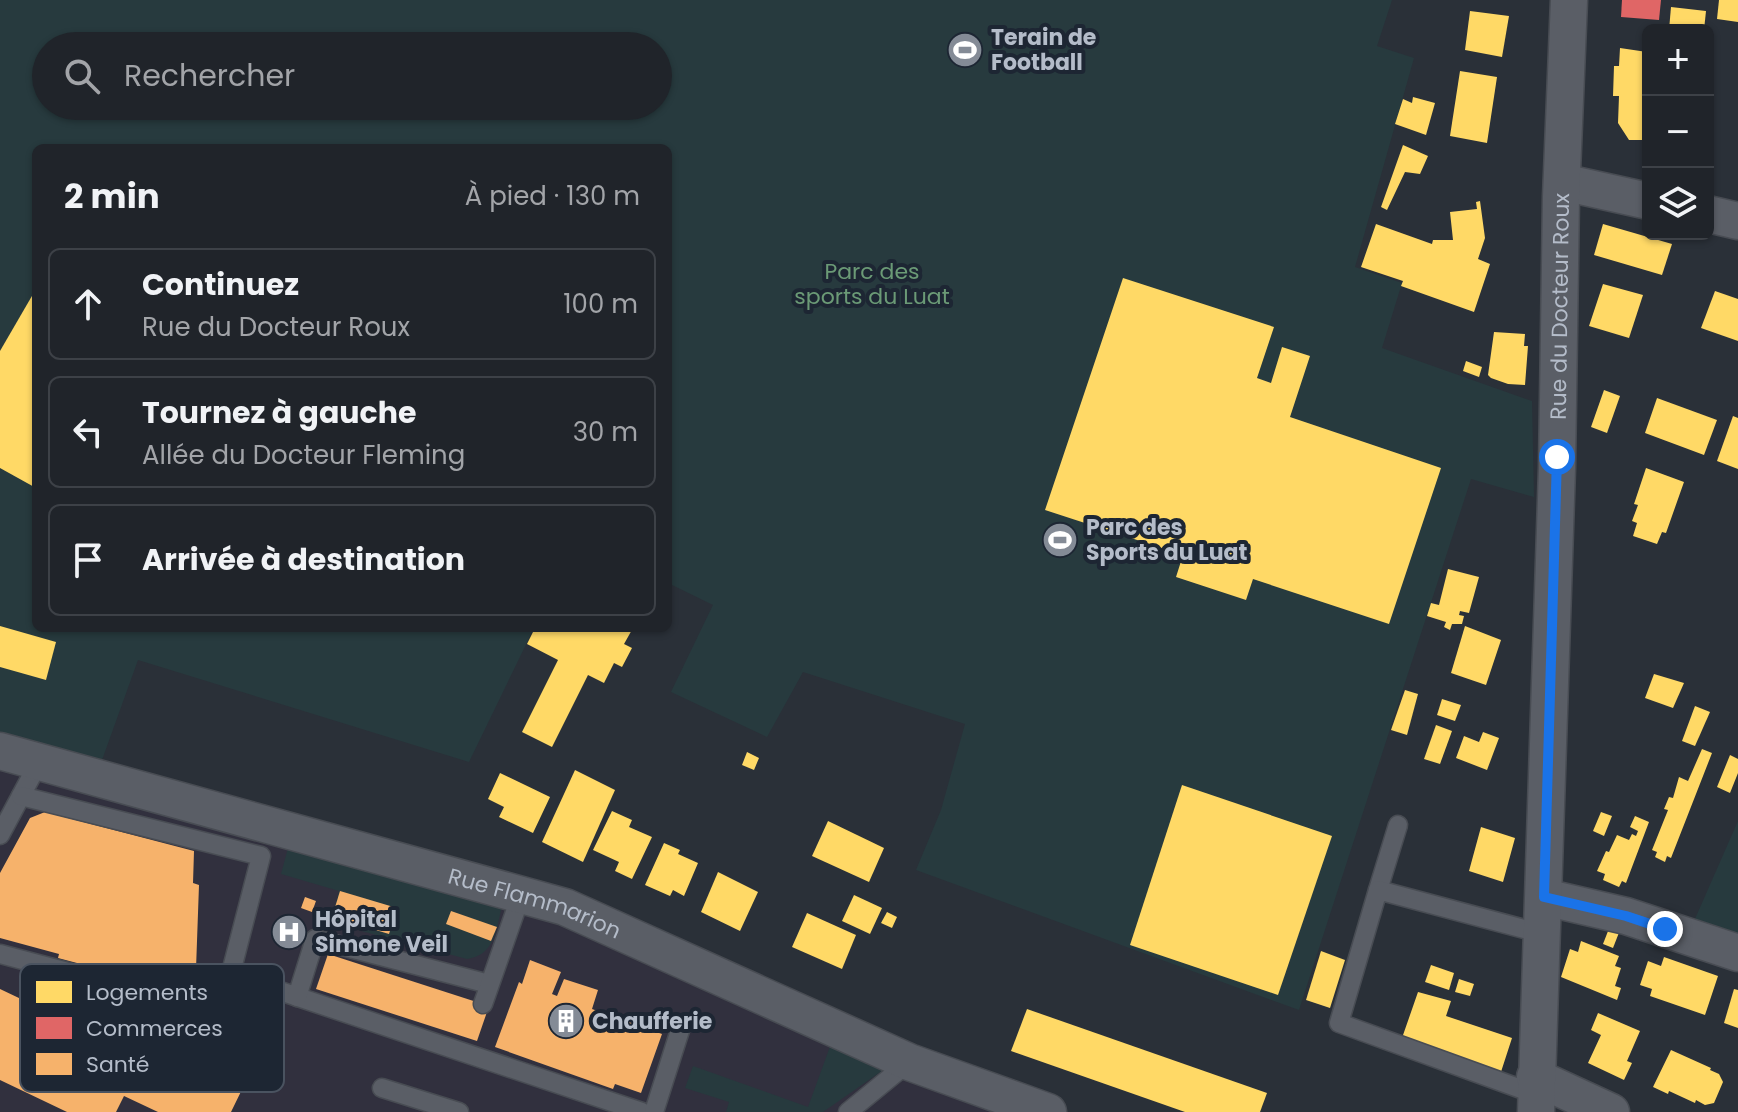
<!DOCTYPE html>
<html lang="fr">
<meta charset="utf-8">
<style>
body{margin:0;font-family:Poppins,sans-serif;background:#2d3036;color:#f1f3f6}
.controls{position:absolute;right:24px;top:24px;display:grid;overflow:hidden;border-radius:12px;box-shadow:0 2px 6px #0004}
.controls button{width:72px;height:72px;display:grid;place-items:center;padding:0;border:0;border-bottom:2px solid #3d4147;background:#20242a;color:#f1f3f6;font:40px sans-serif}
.stop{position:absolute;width:24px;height:24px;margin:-18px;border:6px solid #1a73e8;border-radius:50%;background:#fff}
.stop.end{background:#1a73e8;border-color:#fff;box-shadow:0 2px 8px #0008}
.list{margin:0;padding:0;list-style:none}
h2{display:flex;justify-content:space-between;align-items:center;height:104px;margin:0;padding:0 32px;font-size:34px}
h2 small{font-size:26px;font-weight:400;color:#a2a4a8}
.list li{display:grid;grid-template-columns:52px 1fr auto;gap:24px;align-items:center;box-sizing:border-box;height:112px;margin:0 16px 16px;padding:0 16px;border:2px solid #3d4147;border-radius:12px}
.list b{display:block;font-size:30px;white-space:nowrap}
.list p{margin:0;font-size:26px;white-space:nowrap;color:#a2a4a8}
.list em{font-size:26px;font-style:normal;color:#a2a4a8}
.icon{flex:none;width:44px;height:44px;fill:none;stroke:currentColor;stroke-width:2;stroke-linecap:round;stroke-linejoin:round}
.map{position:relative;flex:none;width:1738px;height:1112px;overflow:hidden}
.search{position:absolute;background:#20242a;box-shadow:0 2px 6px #0004;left:32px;top:32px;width:640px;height:88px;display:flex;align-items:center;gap:20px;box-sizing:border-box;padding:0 28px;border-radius:44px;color:#a2a4a8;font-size:30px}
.panel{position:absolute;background:#20242a;box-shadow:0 2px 6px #0004;left:32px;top:144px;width:640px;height:488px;border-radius:12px}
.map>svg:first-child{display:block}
.medical{fill:#31303e}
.green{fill:#273a3e;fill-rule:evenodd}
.homes{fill:#ffd966}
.shops{fill:#e06666}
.health{fill:#f6b26b}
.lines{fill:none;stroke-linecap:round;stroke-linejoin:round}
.service-casing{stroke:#484c53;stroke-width:21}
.minor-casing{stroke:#484c53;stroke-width:39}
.service{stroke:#5a5e66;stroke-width:18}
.minor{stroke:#5a5e66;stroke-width:36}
.route{stroke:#1a73e8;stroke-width:10}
.labels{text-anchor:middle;stroke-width:8;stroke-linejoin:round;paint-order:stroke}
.poi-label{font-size:22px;font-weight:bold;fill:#b4bcc9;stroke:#1d2633;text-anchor:start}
.park-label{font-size:22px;fill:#6b9a76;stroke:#1d2633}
.street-label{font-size:22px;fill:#b4bcc9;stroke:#1d2633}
.key{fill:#1d2633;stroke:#4a5360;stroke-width:2}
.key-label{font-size:22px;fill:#b4bcc9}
</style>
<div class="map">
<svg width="1738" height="1112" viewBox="0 0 1738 1112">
<rect width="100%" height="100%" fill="#2a3038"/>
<path class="medical" d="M0 768 544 918 1002 1112H0Z"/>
<g class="green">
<path d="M0 0H1392L1377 46 1414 58 1355 267 1402 283 1382 348 1532 401 1534 497 1471 479 1299 1010 916 870 941 810 965 724 803 672 767 737 671 692 713 605 668 583V148H36V628H534L469 762 138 660 102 760 0 736ZM46 46H658V106H46Z"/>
<path d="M1738 821V942L1691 928Z"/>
<path d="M288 848 502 906C496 930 495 955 467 959L335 924 336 919 332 917 339 891 281 874Z"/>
<path d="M832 1041 889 1066 823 1112H726L729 1102 685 1088 693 1066 808 1107Z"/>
</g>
<g class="homes">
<path d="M1719 0H1738V22L1717 19Z"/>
<path d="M1671 7 1706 11 1704 30H1669Z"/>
<path d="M1470 11 1509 16 1502 57 1465 50Z"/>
<path d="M1620 48 1647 52 1648 140H1629L1618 123 1619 96H1613L1614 66H1619Z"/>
<path d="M1460 71 1497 77 1487 143 1450 136Z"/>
<path d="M1413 97 1435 103 1426 135 1395 124 1403 99 1412 103Z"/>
<path d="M1403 145 1428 156 1420 174 1405 172 1387 210 1381 207Z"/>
<path d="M1480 201 1485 238 1478 259 1490 264 1474 312 1401 286 1403 281 1361 267 1376 224 1432 244 1433 240H1453L1450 212 1477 209 1476 202Z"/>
<path d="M1603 224 1672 244 1662 275 1594 255Z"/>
<path d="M1123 278 1274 327 1257 378 1271 383 1282 347 1310 356 1290 417 1441 468 1389 624 1253 579 1246 600 1176 577 1183 555 1045 510Z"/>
<path d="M1603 284 1643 295 1629 338 1589 326Z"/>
<path d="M36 289V488L0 468V351Z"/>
<path d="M1715 291 1738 299V341L1701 328Z"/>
<path d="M1494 332 1525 334 1524 346H1528L1525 385 1508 384 1491 378 1488 375Z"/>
<path d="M1466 361 1482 367 1479 377 1463 371Z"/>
<path d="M1604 390 1620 396 1607 433 1591 427Z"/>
<path d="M1657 398 1717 420 1704 455 1645 433Z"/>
<path d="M1733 416 1738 418V469L1717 461Z"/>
<path d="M1646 468 1684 482 1666 533 1662 532 1657 544 1633 536 1637 523 1632 521 1638 505 1634 504Z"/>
<path d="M1448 569 1479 577 1469 613 1460 611 1459 615 1464 616 1462 624H1452L1450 630 1444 627 1446 622 1427 616 1431 603 1439 605Z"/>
<path d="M0 626 56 642 46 680 0 667Z"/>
<path d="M1465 626 1501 640 1486 685 1451 673Z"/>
<path d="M535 628H633L624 644 632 648 622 667 614 663 604 683 588 675 552 747 522 732 558 660 527 644Z"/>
<path d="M1654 674 1684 683 1673 708 1645 698Z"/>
<path d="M1405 690 1418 694 1407 735 1391 730Z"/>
<path d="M1442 699 1461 705 1455 721 1437 715Z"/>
<path d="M1695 706 1710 712 1695 746 1682 741Z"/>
<path d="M1436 725 1452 731 1440 764 1424 759Z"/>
<path d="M1483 732 1499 738 1487 770 1456 758 1464 736 1479 742Z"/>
<path d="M1702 749 1712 753 1671 858 1667 856 1665 862 1655 857 1657 852 1652 850 1668 810 1664 809 1669 797 1673 798 1679 777 1688 781Z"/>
<path d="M747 752 759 758 754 770 742 765Z"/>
<path d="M1730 755 1738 759V773L1730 793 1717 787Z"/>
<path d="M575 770 615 790 583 862 542 842Z"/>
<path d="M500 773 550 797 533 833 499 817 504 807 488 799Z"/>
<path d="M1182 785 1332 836 1278 995 1130 945Z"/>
<path d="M612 811 632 820 629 827 652 837 632 879 615 871 619 862 593 850Z"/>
<path d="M1601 812 1612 816 1604 836 1593 831Z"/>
<path d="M1635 816 1649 822 1626 883 1622 881 1619 887 1603 880 1605 874 1597 871 1606 851 1609 852 1617 835 1629 840 1632 834 1636 836 1638 831 1630 827Z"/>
<path d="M828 821 884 848 869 882 812 856Z"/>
<path d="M1481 827 1515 838 1503 882 1469 871Z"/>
<path d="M664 843 680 850 678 854 698 863 684 896 673 890 670 896 645 885Z"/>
<path d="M718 872 758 892 740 931 701 912Z"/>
<path d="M854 895 882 908 870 934 842 921Z"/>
<path d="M887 912 897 917 892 928 881 923Z"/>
<path d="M807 913 856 935 842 969 792 947Z"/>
<path d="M1610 926 1620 930 1613 948 1603 944Z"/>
<path d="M1581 941 1619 956 1615 966 1621 968 1615 986 1621 988 1617 1000 1561 977 1570 949 1578 952Z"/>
<path d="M1321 951 1345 960 1330 1008 1306 1000Z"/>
<path d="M1664 957 1718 976 1705 1015 1650 996 1652 989 1640 985 1648 961 1661 966Z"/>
<path d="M1431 965 1454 973 1449 990 1425 982Z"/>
<path d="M1459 979 1474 984 1470 996 1455 992Z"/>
<path d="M1734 989 1738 990V1028L1724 1023Z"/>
<path d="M1418 992 1451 1001 1446 1016 1512 1038 1500 1075 1402 1038Z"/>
<path d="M1027 1009 1267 1093 1260 1112H1185L1011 1051Z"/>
<path d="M1598 1013 1640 1031 1627 1061 1632 1063 1624 1080 1588 1063 1601 1035 1591 1030Z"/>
<path d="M1671 1050 1711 1068 1710 1070 1719 1074 1723 1082 1714 1103 1705 1105 1696 1100 1695 1103 1669 1091 1668 1094 1653 1087Z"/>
</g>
<path class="shops" d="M1622 0H1661L1659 20 1621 17Z"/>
<g class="health">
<path d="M45 812 194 851 193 883 199 885 196 969 207 972 206 997 58 958 59 954 0 938V873L30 818Z"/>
<path d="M340 891 397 908 389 934 332 917Z"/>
<path d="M305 897 316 901 312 912 301 908Z"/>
<path d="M451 911 497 927 491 941 446 924Z"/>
<path d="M328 954 489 1006 477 1041 316 989Z"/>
<path d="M530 960 561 972 552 994 557 996 564 979 598 990 592 1009 662 1034 641 1093 615 1084 613 1089 495 1047 519 982 522 984Z"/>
<path d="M0 989 40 1008 46 995 144 1041 154 1022 252 1069 231 1112H158L124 1096 116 1112H67L0 1080Z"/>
</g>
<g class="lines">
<defs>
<g id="service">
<path d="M0 835 39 762"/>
<path d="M1378 890 1398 825"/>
<path d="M0 954 207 1009 220 1015 261 856 21 796"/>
<path d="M232 975 642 1112"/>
<path d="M297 997 315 939 489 984"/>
<path d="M483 1004 521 895"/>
<path d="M382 1088 459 1112"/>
<path d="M1535 1094 1339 1023 1378 890 1543 934"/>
<path d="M654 1112 682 1024"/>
<path d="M848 1112 909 1062"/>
</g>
<g id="minor">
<path d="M1562 182 1648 201"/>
<path d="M1708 214 1738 221"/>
<path id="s1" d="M0 751 565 907 909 1062 1048 1112"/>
<path d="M1544 897 1626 916 1738 953"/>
<path d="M1535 1077 1611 1112"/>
<path id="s2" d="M1536 1112 1557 468 1561 197 1569 0"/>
</g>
</defs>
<use href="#service" class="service-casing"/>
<use href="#minor" class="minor-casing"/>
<use href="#service" class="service"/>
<use href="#minor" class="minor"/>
</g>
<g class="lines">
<path class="route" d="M1557 457 1544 897 1626 916 1665 929"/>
</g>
<defs>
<symbol id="stadium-disc" viewBox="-11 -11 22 22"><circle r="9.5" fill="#848b96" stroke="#1d2633"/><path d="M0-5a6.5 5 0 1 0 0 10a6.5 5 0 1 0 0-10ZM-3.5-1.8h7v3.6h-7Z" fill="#fff"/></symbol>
<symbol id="hospital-disc" viewBox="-11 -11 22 22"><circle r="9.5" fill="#848b96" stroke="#1d2633"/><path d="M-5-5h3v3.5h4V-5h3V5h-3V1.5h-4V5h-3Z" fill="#fff"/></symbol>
<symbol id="building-disc" viewBox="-11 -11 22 22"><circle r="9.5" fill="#848b96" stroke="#1d2633"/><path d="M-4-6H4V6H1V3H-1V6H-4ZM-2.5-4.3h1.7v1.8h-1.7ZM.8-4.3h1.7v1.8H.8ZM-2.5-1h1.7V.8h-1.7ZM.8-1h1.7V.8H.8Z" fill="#fff"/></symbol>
</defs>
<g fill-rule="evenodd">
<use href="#stadium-disc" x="945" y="30" width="40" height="40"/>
<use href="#stadium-disc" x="1040" y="520" width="40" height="40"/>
<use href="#hospital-disc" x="269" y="912" width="40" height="40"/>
<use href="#building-disc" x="546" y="1001" width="40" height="40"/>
</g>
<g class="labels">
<g class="poi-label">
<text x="991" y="45">Terain de<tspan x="991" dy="25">Football</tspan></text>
<text x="1086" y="535">Parc des<tspan x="1086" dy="25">Sports du Luat</tspan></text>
<text x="315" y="927">Hôpital<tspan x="315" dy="25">Simone Veil</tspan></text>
<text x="592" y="1029">Chaufferie</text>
</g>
<g class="park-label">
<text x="872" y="279">Parc des<tspan x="872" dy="25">sports du Luat</tspan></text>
</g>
<g class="street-label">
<text dy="8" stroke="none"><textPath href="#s2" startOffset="806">Rue du Docteur Roux</textPath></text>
<text dy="8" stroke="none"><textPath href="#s1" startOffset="556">Rue Flammarion</textPath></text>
</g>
</g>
<rect x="20" y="964" width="264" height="128" rx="12" class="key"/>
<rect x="36" y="981" width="36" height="22" fill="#ffd966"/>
<rect x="36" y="1017" width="36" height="22" fill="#e06666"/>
<rect x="36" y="1053" width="36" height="22" fill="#f6b26b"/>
<g class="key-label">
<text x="86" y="1000">Logements</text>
<text x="86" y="1036">Commerces</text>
<text x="86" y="1072">Santé</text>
</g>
</svg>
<div class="controls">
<button>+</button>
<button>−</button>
<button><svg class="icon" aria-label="layers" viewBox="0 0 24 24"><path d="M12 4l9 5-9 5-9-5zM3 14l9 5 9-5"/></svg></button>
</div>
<div class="stop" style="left:1557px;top:457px"></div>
<div class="stop end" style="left:1665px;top:929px"></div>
<div class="search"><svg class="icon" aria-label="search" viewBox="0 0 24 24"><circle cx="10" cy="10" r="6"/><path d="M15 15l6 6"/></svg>Rechercher</div>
<section class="panel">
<h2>2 min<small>À pied · 130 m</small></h2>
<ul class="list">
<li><svg class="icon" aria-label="ahead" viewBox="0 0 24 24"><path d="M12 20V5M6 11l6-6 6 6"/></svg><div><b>Continuez</b><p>Rue du Docteur Roux</p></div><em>100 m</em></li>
<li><svg class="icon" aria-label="left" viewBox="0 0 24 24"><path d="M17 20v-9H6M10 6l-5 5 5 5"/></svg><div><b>Tournez à gauche</b><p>Allée du Docteur Fleming</p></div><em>30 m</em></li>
<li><svg class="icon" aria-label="arrive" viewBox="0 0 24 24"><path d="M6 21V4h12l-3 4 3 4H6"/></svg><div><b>Arrivée à destination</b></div></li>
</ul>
</section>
</div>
